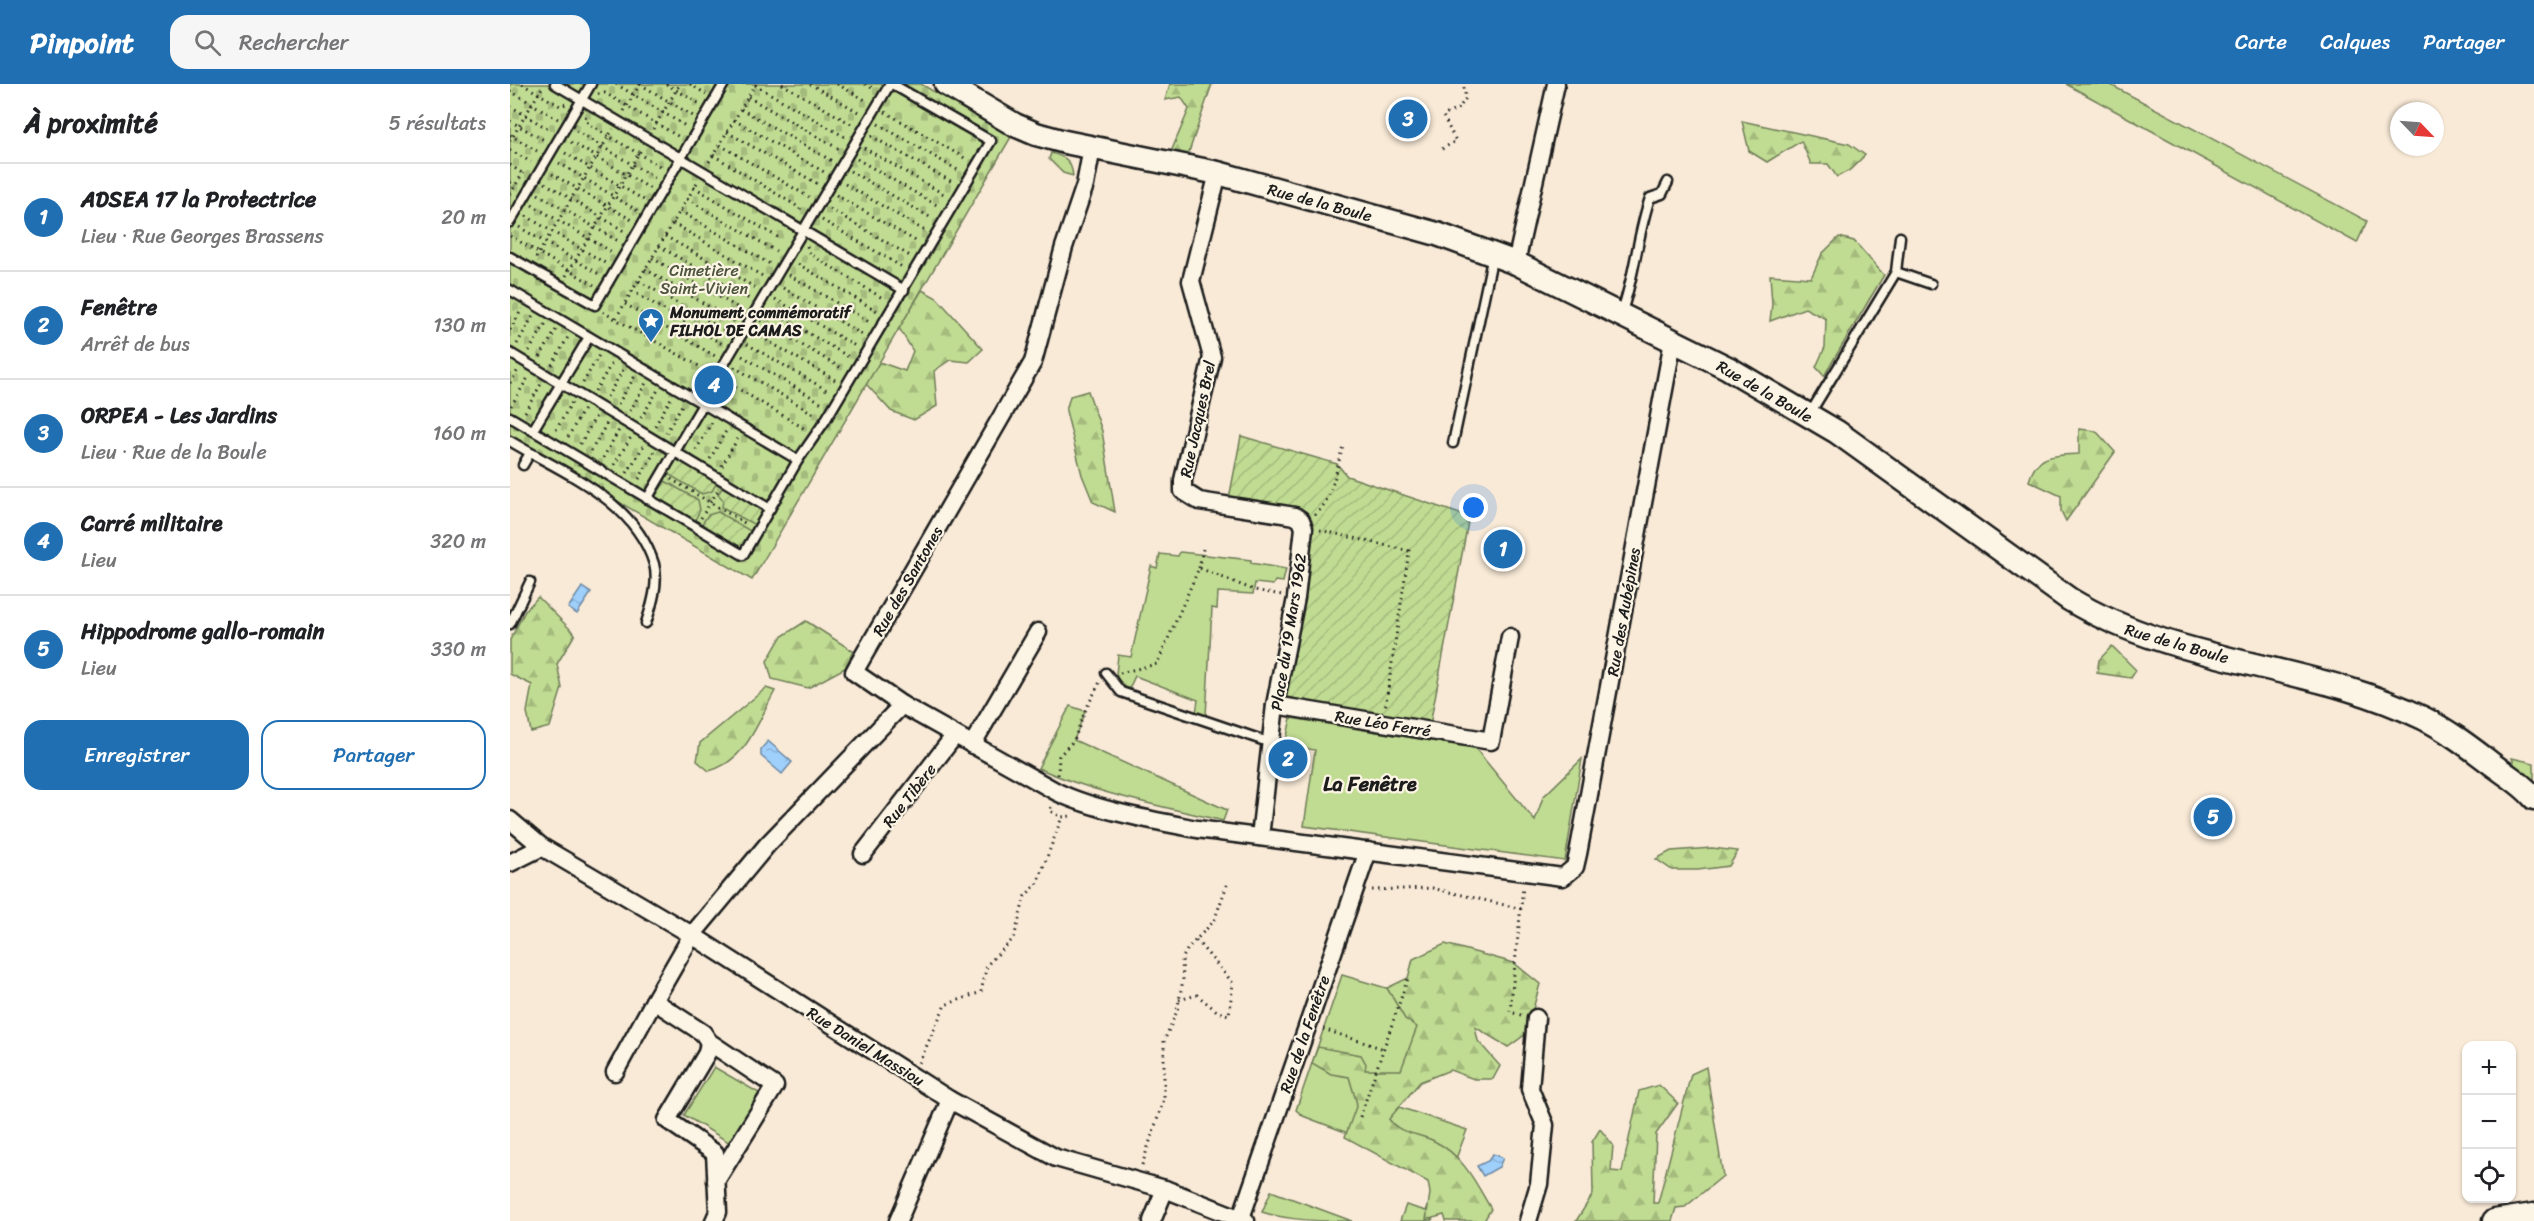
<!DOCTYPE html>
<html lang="fr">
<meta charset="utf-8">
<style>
body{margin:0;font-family:Sriracha,sans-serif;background:#f6f6f6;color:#202124}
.controls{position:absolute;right:18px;bottom:18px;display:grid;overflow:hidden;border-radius:12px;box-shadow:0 2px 4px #0004}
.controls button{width:54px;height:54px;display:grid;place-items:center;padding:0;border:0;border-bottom:2px solid #e0e0e0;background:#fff;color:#202124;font:30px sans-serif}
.compass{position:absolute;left:1880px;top:18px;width:54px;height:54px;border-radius:50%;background:#fff;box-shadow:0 2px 4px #0004;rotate:115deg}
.you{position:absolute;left:964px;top:424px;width:21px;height:21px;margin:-15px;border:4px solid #fff;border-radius:50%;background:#1a73e8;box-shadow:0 0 0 9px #1a73e833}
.badge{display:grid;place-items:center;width:39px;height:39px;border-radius:50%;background:#1f6fb2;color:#fff;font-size:20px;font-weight:700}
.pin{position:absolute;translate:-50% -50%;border:3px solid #fff;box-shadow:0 2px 6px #0006}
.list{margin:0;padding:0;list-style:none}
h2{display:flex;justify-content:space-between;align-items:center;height:78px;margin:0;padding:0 24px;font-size:26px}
h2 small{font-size:20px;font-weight:400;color:#757577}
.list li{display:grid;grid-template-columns:39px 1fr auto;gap:18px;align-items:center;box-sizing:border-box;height:108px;padding:0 24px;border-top:2px solid #e0e0e0}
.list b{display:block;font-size:22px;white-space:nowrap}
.list p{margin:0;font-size:20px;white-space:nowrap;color:#757577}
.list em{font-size:20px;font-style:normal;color:#757577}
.actions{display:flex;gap:12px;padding:18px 24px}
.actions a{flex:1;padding:14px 0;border:2px solid #1f6fb2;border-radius:18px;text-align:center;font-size:21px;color:#1f6fb2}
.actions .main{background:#1f6fb2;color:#fff}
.icon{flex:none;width:33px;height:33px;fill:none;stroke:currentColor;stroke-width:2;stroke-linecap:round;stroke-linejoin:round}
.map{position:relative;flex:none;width:2024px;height:1137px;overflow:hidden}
header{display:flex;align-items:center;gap:36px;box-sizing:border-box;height:84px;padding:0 30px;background:#1f6fb2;color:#fff}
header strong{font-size:28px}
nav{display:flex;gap:33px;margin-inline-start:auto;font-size:21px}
.search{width:420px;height:54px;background:#f6f6f6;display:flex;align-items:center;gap:15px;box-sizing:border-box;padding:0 21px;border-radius:18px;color:#757577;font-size:22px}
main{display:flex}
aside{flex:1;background:#fff}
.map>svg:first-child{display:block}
.grass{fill:#c0db92;stroke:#6e7c57;stroke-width:1.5}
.forest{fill:url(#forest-firs);stroke:#6e7c57;stroke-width:1.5}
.cemetery{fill:url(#cemetery-stones);stroke:#6e7c57;stroke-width:1.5}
.garden{fill:url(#garden-furrows);stroke:#6e7c57;stroke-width:1.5}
.water{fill:url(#water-ripples);stroke:#6b87a2;stroke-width:1.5}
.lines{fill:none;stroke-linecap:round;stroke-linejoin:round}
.lane-casing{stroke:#1c1c1c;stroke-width:13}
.street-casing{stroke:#1c1c1c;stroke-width:21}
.secondary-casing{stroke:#1c1c1c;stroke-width:27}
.path{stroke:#1c1c1c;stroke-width:3;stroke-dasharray:1.5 4.5;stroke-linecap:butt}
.lane{stroke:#fcf5e5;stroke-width:8}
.street{stroke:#fcf5e5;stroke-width:16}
.secondary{stroke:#fcf5e5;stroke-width:22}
.labels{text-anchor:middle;stroke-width:4.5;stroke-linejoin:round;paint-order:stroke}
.street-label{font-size:16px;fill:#1c1c1c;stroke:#fcf5e5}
.park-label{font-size:16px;fill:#4d553f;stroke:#fcf5e5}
.poi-label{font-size:16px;font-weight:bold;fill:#1c1c1c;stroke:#fcf5e5;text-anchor:start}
.quarter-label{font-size:20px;font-weight:bold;fill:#1c1c1c;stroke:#fcf5e5}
</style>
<header>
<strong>Pinpoint</strong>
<div class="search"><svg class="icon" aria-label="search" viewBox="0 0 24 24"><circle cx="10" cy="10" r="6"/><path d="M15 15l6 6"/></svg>Rechercher</div>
<nav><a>Carte</a><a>Calques</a><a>Partager</a></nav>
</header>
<main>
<aside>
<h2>À proximité<small>5 résultats</small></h2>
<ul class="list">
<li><span class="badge">1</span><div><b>ADSEA 17 la Protectrice</b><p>Lieu · Rue Georges Brassens</p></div><em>20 m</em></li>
<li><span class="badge">2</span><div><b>Fenêtre</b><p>Arrêt de bus</p></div><em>130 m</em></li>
<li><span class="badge">3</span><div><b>ORPEA - Les Jardins</b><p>Lieu · Rue de la Boule</p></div><em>160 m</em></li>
<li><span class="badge">4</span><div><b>Carré militaire</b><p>Lieu</p></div><em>320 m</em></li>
<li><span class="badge">5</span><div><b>Hippodrome gallo-romain</b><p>Lieu</p></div><em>330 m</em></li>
</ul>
<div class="actions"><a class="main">Enregistrer</a><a>Partager</a></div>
</aside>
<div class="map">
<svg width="2024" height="1137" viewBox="0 0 2024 1137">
<defs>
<pattern id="forest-firs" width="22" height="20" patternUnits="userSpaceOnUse" patternTransform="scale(1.5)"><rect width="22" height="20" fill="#c0db92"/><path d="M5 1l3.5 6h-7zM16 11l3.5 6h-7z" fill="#a4bb7d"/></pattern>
<pattern id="cemetery-stones" width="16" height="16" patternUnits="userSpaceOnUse" patternTransform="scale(1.5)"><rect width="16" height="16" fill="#c0db92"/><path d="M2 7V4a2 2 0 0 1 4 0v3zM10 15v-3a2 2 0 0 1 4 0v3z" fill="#a4bb7d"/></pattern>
<pattern id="garden-furrows" width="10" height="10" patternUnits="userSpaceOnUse" patternTransform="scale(1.5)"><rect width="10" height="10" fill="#c0db92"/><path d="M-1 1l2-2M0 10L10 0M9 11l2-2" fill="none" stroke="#a4bb7d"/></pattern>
<pattern id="water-ripples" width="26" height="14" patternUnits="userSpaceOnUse" patternTransform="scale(1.5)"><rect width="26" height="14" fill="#9fcffb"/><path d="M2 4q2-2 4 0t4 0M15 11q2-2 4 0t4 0" fill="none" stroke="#88b1d7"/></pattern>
</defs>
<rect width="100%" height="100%" fill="#f9ead7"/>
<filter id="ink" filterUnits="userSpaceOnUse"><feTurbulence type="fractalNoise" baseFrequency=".0167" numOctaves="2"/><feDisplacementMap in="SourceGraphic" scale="12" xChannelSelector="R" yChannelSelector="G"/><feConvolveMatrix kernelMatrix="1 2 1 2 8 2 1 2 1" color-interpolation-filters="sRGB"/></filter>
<g filter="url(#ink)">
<g class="grass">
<path d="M1556 0H1599L1857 137 1847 159Z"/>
<path d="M541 69C556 73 561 76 563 92L553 89 539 75Z"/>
<path d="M670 468 741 476V479L776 485 773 498 765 497 763 501 745 499 743 510 708 508 707 525 702 524 696 632 686 629 688 616 625 592 619 605 610 600 606 590 608 571 621 573 641 482 647 484 650 470 668 472Z"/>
<path d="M560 622 575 627 564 656 717 726 713 737C651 722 586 710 528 684Z"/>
<path d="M781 634 965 664 1025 737 1033 713 1072 675 1055 777 794 742 805 666 775 661Z"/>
<path d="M2002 674 2024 679V697L2005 682Z"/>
<path d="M832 891 917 916 889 1023 957 1046 922 1137H890L896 1121 916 1127 932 1085 793 1032 786 1026Z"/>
<path d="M204 983 249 1009 220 1059 174 1031Z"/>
<path d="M761 1107 842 1137C812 1137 779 1137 752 1128Z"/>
</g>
<g class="forest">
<path d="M660 0H702L678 71 661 68 679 25 671 13 655 16Z"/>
<path d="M1232 37 1339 60 1355 71 1340 86 1327 93 1318 80H1301L1291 57 1257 78 1239 67Z"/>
<path d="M1329 153 1344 157 1374 191 1314 292 1306 283 1315 263 1316 235 1295 224 1260 237 1262 220 1260 191 1301 194 1312 170Z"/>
<path d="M412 206 427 214 473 265 459 278 440 276 424 287 427 322 404 336 381 327 356 300 369 278 395 287 403 267 389 244Z"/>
<path d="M578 307 592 347 605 428 583 418 572 391 556 327 560 312Z"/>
<path d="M1569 345 1586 347 1605 368 1556 437 1551 427V412L1519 397C1526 370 1545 371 1569 370Z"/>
<path d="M28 513 65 550 47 580 52 604 40 643 21 648 17 628 22 601 0 590V556L15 527Z"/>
<path d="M296 537 343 567 335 584 298 604 262 595 257 577 271 553Z"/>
<path d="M1602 562 1626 586 1621 594 1587 589 1589 576Z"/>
<path d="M256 604 265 607C248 637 237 677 199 687L187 677 190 659Z"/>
<path d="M1202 764 1228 767 1219 782 1188 786H1162L1146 775 1161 767Z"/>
<path d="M935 860 1004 879 1030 900 1016 950 998 963 965 943 968 957 990 982 983 995H964L940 986 910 998 879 1035C888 1050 909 1049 924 1057 953 1071 966 1099 981 1125L974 1137H936L934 1131 916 1136 920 1109 918 1098 835 1053 847 1020 839 993 821 990 802 979 808 963 851 971 856 980 855 986H891L907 943 895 935 877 904 898 894 903 875Z"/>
<path d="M1196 983 1213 1092 1175 1123 1166 1124 1162 1137H1066L1083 1110 1082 1058 1090 1045 1103 1061 1101 1087 1112 1088 1129 1007 1149 1001 1168 1019 1146 1050 1143 1119H1148L1181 990Z"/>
</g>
<path class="cemetery" d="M0 0H411L501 53 242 496 0 354Z"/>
<g class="garden">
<path d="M731 352 827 380 837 392 959 433 919 646 765 621 791 436 718 420Z"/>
<path d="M167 374 207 398 202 407 192 410 158 390Z"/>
<path d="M155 397 188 416 190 426 185 436 145 413Z"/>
<path d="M214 401 255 425 245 441 212 423 213 416 208 410Z"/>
<path d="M208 428 242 448 232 464 192 440 198 431Z"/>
</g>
<g class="water">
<path d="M72 503 81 509 67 530 58 524Z"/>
<path d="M258 657 282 678 272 690 251 672V665Z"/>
<path d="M983 1070 993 1074 989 1083 973 1092 967 1082 978 1077Z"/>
</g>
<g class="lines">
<defs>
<g id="lane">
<path d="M45 0 394 206"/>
<path d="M0 138 81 0"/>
<path d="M0 173 85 221 214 0"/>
<path d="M1386 188 1421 200"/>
<path d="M0 206 288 376"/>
<path d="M1111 230C1125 192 1127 152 1140 114L1152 110 1158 98"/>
<path d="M0 269 260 425"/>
<path d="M207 292 380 0"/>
<path d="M1299 331 1386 188 1390 153"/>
<path d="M0 333 233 471 288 376 315 337 481 57 382 0"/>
<path d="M23 346 79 253"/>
<path d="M0 357C53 389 124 415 144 480 149 498 142 521 136 539"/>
<path d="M943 359 983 171"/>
<path d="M13 381 20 369"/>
<path d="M137 415 193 320"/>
<path d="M0 540 20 498"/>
<path d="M596 589 611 608 761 659"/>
</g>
<g id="street">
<path d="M582 64 575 101 554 163 523 278 344 588 392 621 547 708C584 726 646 737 687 745L1053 793 1065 783 1068 770 1163 257"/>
<path d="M708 89 681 197 702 273 673 396V407L689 417 785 432 791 436 794 444 786 514 765 621 750 753"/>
<path d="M1006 179 1046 0"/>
<path d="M765 621 981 657 1000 553"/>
<path d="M462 661 528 548"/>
<path d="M0 736 32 763 182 851 440 1016 546 1074 655 1105 736 1137"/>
<path d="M353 770 445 651"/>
<path d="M0 779 32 763"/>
<path d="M199 958 197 969 157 1036 205 1069 208 1128 204 1137"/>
<path d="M105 988 144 917"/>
<path d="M206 1097 265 1002 199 958 193 949 144 917 182 851 257 761 392 621"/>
<path d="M731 1134 858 767"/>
<path d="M388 1137 440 1016"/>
<path d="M642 1137 655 1105"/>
<path d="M1018 1137 1029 1100 1035 1041 1020 1005 1026 934"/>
</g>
<g id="secondary">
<path d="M436 0 505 41 526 50 555 58 708 89 927 150 1006 179 1218 284 1327 348 1559 515C1667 581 1801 579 1913 634 1937 646 1957 661 1978 677 1993 689 2012 699 2024 714"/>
<path d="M1984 1137 2024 1131"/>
</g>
</defs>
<use href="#lane" class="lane-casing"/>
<use href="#street" class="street-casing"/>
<use href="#secondary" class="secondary-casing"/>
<g class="path">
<path d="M12 0 50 22 56 20"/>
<path d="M106 0 177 43"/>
<path d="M130 0 183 32"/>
<path d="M156 0 190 20"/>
<path d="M180 0 196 10"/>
<path d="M272 0 343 41"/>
<path d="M300 0 350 29"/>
<path d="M327 0 357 17"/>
<path d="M355 0 364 5"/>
<path d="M245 1 335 53"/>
<path d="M0 7 48 35"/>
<path d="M88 10 95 9 171 54"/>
<path d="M238 13 329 65"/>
<path d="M0 22 40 46"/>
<path d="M231 25 322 77"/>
<path d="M114 27 130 0"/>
<path d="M375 28 458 76"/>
<path d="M75 32 78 40 153 84"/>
<path d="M224 36 314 88"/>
<path d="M0 37 34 56"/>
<path d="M368 40 451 88"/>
<path d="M143 45 170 0"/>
<path d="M66 47 145 94"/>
<path d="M217 48 308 100"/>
<path d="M0 51 27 67"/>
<path d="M361 52 444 99"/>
<path d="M0 57 33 2"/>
<path d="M61 58 141 105"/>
<path d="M210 61 299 113"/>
<path d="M354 64 437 112"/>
<path d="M932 65 946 57 933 32 949 24 956 14 953 0"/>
<path d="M0 66 21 78"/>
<path d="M55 69 134 116"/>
<path d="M203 71 290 124 291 129"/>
<path d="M347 75 430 123"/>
<path d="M199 78 246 0"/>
<path d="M49 79 128 127"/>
<path d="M0 81 15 91"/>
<path d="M340 87 423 135"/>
<path d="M42 90 122 136"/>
<path d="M0 98 5 102"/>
<path d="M35 99 114 147"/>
<path d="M335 100 415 147"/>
<path d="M184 103 269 154"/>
<path d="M0 110 13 89"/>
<path d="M28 110 108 157"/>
<path d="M326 111 409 159"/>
<path d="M177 115 266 167"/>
<path d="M22 121 102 168"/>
<path d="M320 125 400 172"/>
<path d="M170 127 260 180"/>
<path d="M16 132 95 179"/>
<path d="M312 136 394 184"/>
<path d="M163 139 254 193"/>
<path d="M9 143 89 190"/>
<path d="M0 152 84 201"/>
<path d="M155 152 246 204"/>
<path d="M149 162 241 216"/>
<path d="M297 162 300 170 374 215"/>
<path d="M26 174 103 45"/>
<path d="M142 174 232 226"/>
<path d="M288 180 367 227"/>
<path d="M135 185 227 239"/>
<path d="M279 191 361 239"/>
<path d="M56 192 132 64"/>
<path d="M129 197 219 249"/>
<path d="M273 204 353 251"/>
<path d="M122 207 214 261"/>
<path d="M265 215 347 263"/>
<path d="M115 220 205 272"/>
<path d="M259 226 339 273"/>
<path d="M93 228 196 286"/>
<path d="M106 234 188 97"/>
<path d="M251 237 333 285"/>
<path d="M0 246 12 225"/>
<path d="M246 250 325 296"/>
<path d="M7 260 23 232"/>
<path d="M237 260 320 308"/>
<path d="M19 267 36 239"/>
<path d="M232 272 312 319"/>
<path d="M30 273 46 246"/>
<path d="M42 281 58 253"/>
<path d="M224 283 306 331"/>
<path d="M215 297 297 346"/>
<path d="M0 299 8 286"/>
<path d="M73 299 89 271"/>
<path d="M85 307 102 279"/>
<path d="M97 313 113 286"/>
<path d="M108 320 125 292"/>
<path d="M1 322 19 292"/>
<path d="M120 327 136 299"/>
<path d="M15 328 31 300"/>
<path d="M131 334 148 306"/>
<path d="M145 342 161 314"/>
<path d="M46 346 62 318"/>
<path d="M156 349 172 321"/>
<path d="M58 353 74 325"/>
<path d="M70 360 86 332"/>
<path d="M186 366 202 338"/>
<path d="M81 367 97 339"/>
<path d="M93 374 109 346"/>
<path d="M200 375 216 347"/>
<path d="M104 381 121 353"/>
<path d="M212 382 228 354"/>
<path d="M117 389 134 361"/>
<path d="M129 395 145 367"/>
<path d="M161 395 238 441"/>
<path d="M805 431C823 415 826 385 833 362"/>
<path d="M191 434 208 406"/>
<path d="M810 446 899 467 875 625"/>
<path d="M689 484 693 465"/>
<path d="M610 589 647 580 689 484 744 506 772 511"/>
<path d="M548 691 549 672 564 656 575 627 590 598"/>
<path d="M541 723 540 727 552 733"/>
<path d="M862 806 922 804 1012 825"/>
<path d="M669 916 687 911 708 928 719 931 723 899 686 856"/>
<path d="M1011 931 1000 928 1013 803"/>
<path d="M813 945 874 965"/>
<path d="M409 979 435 921 471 908 477 881 504 854 515 812 527 800 552 733 561 732"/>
<path d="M850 1033 898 894"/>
<path d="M632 1081 654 1015V957L667 927 673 896 672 875 678 864 704 837 718 798"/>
</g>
<use href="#lane" class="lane"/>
<use href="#street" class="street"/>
<use href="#secondary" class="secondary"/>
</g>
</g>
<defs>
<symbol id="sight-pin" viewBox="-11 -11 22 30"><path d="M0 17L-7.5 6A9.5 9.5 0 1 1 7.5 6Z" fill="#1f6fb2" stroke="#fcf5e5"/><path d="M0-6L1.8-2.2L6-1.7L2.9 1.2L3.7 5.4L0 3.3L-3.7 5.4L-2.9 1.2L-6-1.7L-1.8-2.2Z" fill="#fff"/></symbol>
</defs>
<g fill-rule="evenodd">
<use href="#sight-pin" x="126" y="222" width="30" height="40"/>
</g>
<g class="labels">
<g class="street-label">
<text transform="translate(810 118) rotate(15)" y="6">Rue de la Boule</text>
<text transform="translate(1255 307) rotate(30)" y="6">Rue de la Boule</text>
<text transform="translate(687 335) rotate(-78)" y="6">Rue Jacques Brel</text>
<text transform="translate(397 497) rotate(-60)" y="6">Rue des Santones</text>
<text transform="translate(1113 528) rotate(-80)" y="6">Rue des Aubépines</text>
<text transform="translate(778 548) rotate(-81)" y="6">Place du 19 Mars 1962</text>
<text transform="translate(1667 559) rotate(16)" y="6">Rue de la Boule</text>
<text transform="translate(873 639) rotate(9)" y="6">Rue Léo Ferré</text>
<text transform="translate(399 711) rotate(-52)" y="6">Rue Tibère</text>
<text transform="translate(794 950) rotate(-71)" y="6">Rue de la Fenêtre</text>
<text transform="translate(356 962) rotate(32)" y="6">Rue Daniel Massiou</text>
</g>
<g class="park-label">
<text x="194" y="192">Cimetière<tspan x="194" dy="18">Saint-Vivien</tspan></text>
</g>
<g class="poi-label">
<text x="160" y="234">Monument commémoratif<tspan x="160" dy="18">FILHOL DE CAMAS</tspan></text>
</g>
<g class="quarter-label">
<text x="860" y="707">La Fenêtre</text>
</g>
</g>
</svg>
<div class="controls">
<button>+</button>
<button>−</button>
<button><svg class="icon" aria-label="locate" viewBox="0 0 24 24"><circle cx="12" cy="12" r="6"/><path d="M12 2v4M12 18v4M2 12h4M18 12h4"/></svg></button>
</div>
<svg class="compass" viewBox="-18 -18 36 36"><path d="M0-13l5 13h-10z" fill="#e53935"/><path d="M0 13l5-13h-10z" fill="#757577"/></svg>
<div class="you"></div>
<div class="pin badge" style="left:993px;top:465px">1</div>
<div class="pin badge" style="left:778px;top:675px">2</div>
<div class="pin badge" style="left:898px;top:35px">3</div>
<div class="pin badge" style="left:204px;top:301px">4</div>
<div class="pin badge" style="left:1703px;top:733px">5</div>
</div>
</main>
